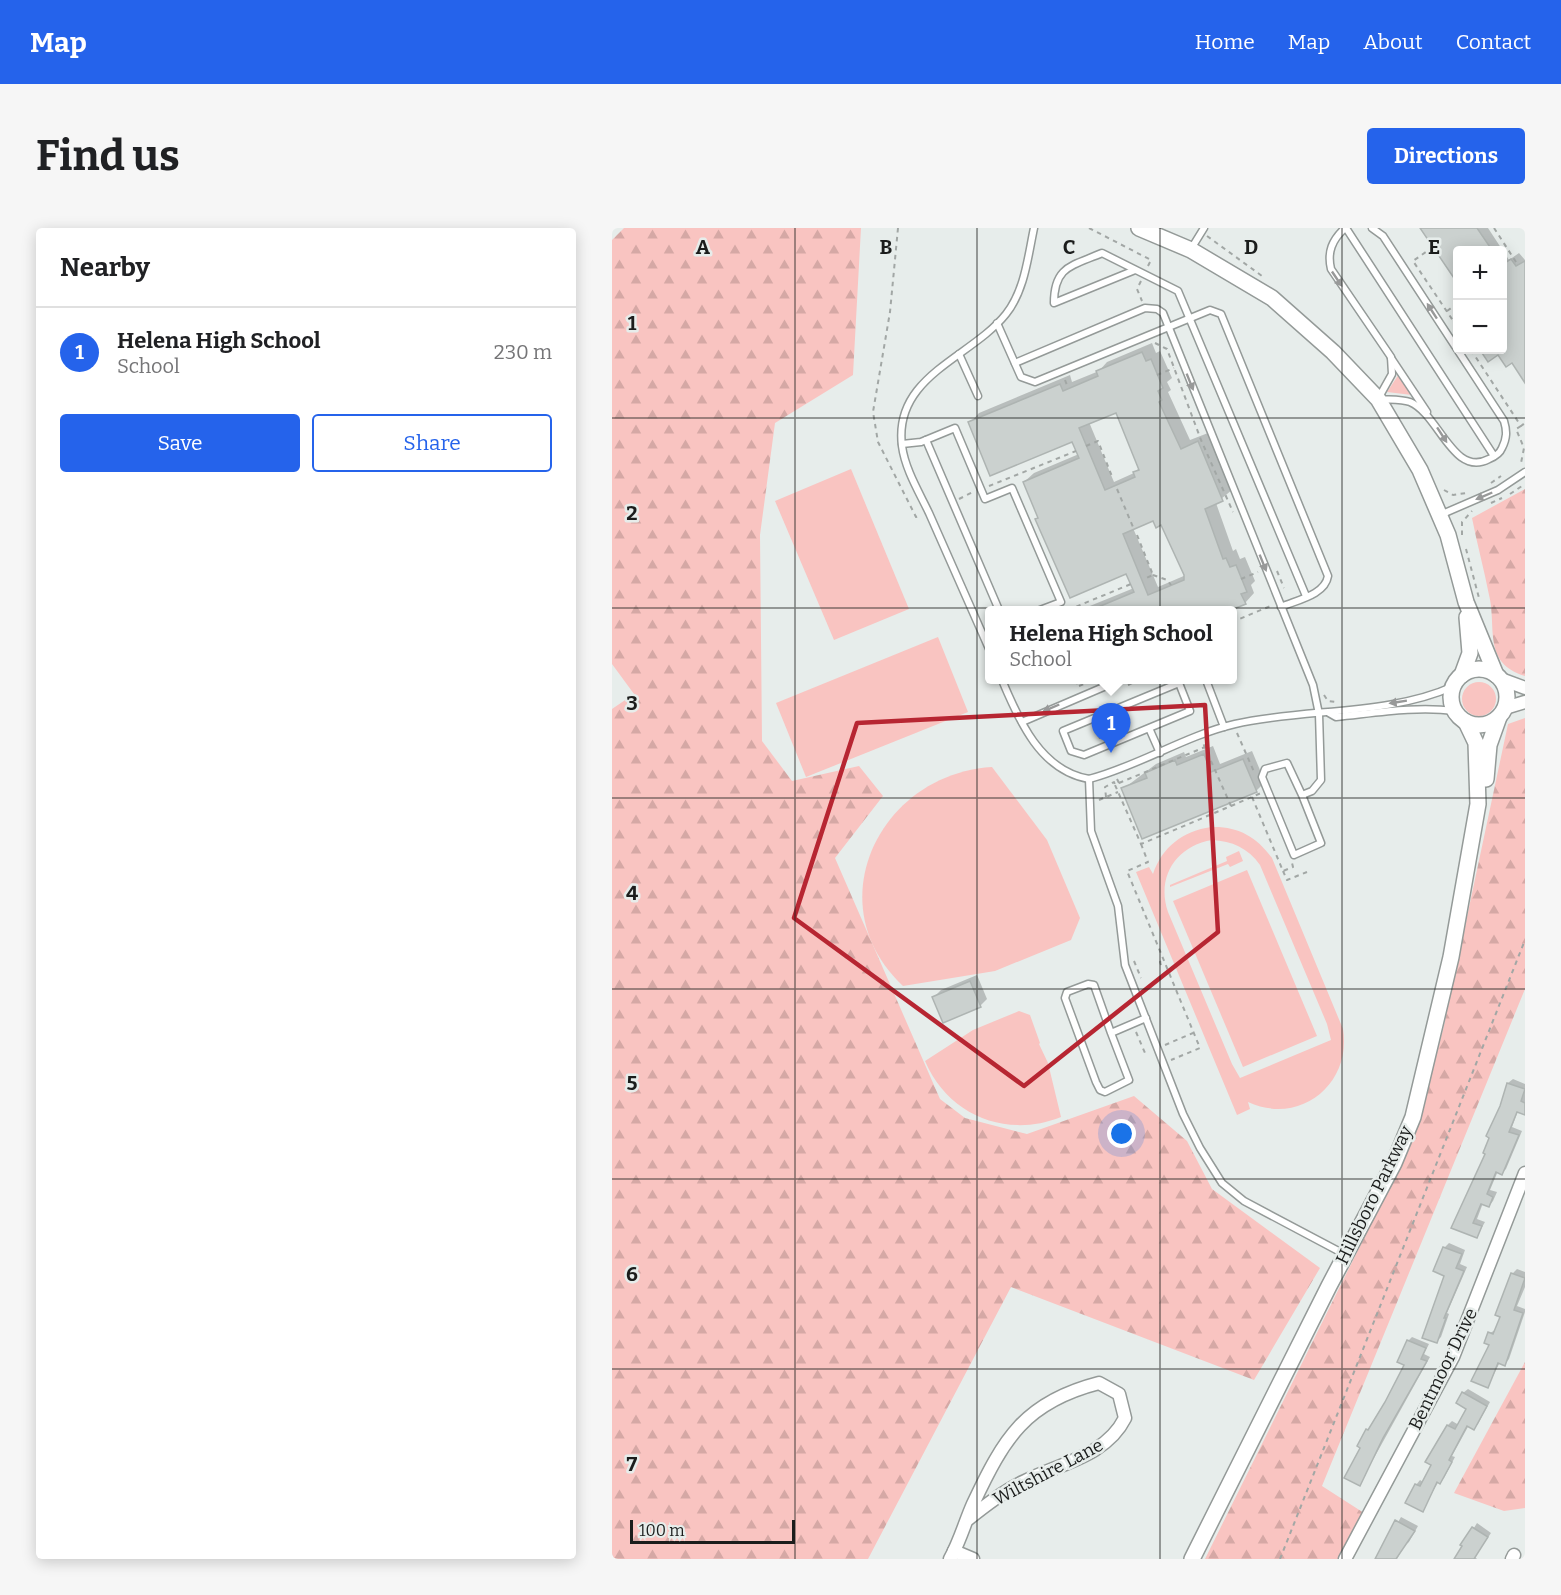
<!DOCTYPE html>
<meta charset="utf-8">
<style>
body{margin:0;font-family:Bitter,serif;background:#f6f6f6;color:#202124}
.controls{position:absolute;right:18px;top:18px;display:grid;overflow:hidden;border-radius:6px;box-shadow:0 3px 15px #0003}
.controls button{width:54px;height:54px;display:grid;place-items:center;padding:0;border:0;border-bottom:2px solid #e0e0e0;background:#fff;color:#202124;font:30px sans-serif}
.scale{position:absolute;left:18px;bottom:15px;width:165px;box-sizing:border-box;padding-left:6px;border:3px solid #1b1d1c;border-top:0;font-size:16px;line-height:21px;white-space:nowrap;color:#1b1d1c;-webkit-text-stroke:4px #e7edeb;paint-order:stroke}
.you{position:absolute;left:510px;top:906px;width:21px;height:21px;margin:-15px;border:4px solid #fff;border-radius:50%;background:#1a73e8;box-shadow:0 0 0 9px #1a73e833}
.badge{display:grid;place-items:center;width:39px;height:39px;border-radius:50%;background:#2563eb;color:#fff;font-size:20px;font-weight:700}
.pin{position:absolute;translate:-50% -50px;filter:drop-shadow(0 2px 3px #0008)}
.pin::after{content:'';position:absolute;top:32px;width:21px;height:18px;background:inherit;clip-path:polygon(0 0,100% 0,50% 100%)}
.popup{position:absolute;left:373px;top:378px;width:252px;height:78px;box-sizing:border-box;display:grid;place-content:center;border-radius:6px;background:#fff;filter:drop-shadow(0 2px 4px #0005);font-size:20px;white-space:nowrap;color:#757577}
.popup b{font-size:22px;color:#202124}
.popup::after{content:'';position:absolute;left:50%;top:100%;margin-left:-12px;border:12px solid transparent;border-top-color:#fff}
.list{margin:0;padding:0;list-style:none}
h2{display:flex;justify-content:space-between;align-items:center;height:78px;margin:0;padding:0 24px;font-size:26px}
h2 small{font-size:20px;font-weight:400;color:#757577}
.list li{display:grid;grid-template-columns:39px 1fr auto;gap:18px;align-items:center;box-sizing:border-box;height:90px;padding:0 24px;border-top:2px solid #e0e0e0}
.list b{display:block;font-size:22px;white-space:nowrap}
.list p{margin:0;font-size:20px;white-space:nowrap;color:#757577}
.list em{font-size:20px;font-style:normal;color:#757577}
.actions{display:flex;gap:12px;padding:18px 24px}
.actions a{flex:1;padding:14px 0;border:2px solid #2563eb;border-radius:6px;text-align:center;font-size:21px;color:#2563eb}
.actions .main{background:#2563eb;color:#fff}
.map{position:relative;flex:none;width:913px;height:1331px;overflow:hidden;border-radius:6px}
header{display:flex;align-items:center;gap:36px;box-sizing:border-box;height:84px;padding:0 30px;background:#2563eb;color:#fff}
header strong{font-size:28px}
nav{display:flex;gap:33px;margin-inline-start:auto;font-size:21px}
.intro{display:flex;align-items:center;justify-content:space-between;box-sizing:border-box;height:144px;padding:0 36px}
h1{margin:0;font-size:42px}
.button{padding:15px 27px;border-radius:6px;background:#2563eb;color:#fff;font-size:21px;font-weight:700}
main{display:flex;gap:36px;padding:0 36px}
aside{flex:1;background:#fff;border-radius:6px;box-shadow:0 3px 15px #0003}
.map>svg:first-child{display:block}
.grass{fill:#f9c4c1;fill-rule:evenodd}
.forest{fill:url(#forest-firs)}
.shadow{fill:#0003;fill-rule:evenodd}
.building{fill:#cbd1cf;stroke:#aeb4b2;stroke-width:1.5;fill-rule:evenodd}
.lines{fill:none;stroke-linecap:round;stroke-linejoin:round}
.service-casing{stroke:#949a98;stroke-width:9}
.minor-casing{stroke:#949a98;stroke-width:15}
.tertiary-casing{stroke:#949a98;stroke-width:18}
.path{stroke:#a2a7a5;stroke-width:2;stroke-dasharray:4.5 4.5;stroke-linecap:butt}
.service{stroke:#fff;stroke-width:6}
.minor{stroke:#fff;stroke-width:12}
.tertiary{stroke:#fff;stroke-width:15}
.oneway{fill:#989999}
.marked{fill:none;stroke:#b72632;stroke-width:4.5;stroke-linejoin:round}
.grid{fill:none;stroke:#1b1d1c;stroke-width:1.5;stroke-opacity:0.55}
.labels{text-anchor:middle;stroke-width:5;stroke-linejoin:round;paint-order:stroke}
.street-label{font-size:18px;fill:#1b1d1c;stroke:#e7edeb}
.grid-label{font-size:20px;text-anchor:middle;font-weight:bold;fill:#1b1d1c;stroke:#e7edeb;stroke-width:5;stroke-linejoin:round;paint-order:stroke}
</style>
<header>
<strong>Map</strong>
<nav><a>Home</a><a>Map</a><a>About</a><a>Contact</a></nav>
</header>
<div class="intro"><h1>Find us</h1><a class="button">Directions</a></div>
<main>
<aside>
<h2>Nearby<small></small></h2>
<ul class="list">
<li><span class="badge">1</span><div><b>Helena High School</b><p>School</p></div><em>230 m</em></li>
</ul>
<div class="actions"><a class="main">Save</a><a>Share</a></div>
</aside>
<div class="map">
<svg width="913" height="1331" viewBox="0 0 913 1331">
<defs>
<pattern id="forest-firs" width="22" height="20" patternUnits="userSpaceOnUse" patternTransform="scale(1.5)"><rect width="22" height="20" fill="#f9c4c1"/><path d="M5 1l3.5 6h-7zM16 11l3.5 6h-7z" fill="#d5a8a5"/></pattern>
</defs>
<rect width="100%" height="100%" fill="#e7edeb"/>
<g class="grass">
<path d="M787 146 800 167 775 164Z"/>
<path d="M239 241 297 381 222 412 163 273Z"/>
<path d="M326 409 356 484 194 549 164 475Z"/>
<circle cx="867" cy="471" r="17"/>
<path d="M380 539 435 612 468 690 459 712 383 743 291 758C204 677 267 546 380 539Z"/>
<path d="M599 599C625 598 644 608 660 630L731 801C740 856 688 898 636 874L638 881 625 887 524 644 537 639 541 646C550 619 571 603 599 599ZM600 612C620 613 636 620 648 637L715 796 719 812 628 850 620 836 556 684C544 649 564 618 600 612Z"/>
<path d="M627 623 631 633 618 639 616 636 558 659V657L615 633 614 629Z"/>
<path d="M635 642 705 808 631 839 561 673Z"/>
<path d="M407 783 418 787 428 815 427 816 436 835 449 889C394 911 336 887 313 833L361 802Z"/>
</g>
<g class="forest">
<path d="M12 0H249L241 147 163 195 148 307 150 513 180 553 247 538 271 568 223 630 328 871 353 890 415 906 522 868 575 913 600 961 708 1040 642 1152 399 1059 256 1331H0V481L22 466 0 436V12Z"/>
<path d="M913 261V448C870 435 885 399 877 367 872 341 865 316 860 290Z"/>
<path d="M913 490V761L710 1258 752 1285 726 1331H593L798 917 831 802 896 496Z"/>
<path d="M913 1134V1280L892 1283 842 1265Z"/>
</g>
<g class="shadow">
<path d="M810 0H876L897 32 907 25 913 32V152L900 133 887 125 871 122 867 125 865 122H891V22H846Z"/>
<path d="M540 115 544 125 548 123 560 150 555 154 559 162 556 164 578 212 596 205 620 262 604 275 621 323 624 321 628 331 633 329 643 353 639 357 642 365 633 375 615 382H468L522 360 515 345 427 289 412 254 422 245 467 226 461 212 358 195 367 185 458 147 460 154 487 143 495 134ZM504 183 528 239 522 245 502 254 477 194ZM542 291 550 295 574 347 546 359 521 300Z"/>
<path d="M601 518 608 536 640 523 653 554 644 563 511 561 544 536 572 524 574 529Z"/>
<path d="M365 747 375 771 368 778 322 769 329 762Z"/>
<path d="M901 851 913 856V885L906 883 900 899 910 903 894 941 890 945 886 943 878 962 885 964 881 973 877 978 871 975 865 991 873 994 865 1008 841 999 875 926 896 855Z"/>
<path d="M837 1015 853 1022 848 1036 855 1039 835 1085 837 1086 829 1109 825 1113 834 1047 832 1020Z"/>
<path d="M905 1041 913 1044V1059L905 1078 913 1081V1084L897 1131 893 1136 888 1134 876 1158 879 1116 874 1114 878 1105 885 1101 890 1088 885 1086 901 1045Z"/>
<path d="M800 1109 817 1116 812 1126 818 1129 747 1257 750 1219 755 1202 760 1198 794 1137 796 1113Z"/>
<path d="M856 1161 878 1174 866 1196 862 1200 857 1197 840 1228 843 1229 832 1250 827 1253 810 1282 804 1257 808 1252 811 1254 821 1237 815 1234 836 1197 840 1193 847 1197 856 1180 851 1165Z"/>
<path d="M789 1289 806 1298 797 1314 792 1318 785 1331H765Z"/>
<path d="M865 1295 879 1305 863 1329 865 1331H843Z"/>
</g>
<g class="building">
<path d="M808 0H865L880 22H846V56Z"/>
<path d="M899 31 904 38 913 33V155L900 135 894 139 886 127 876 134 868 122H891V36Z"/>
<path d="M530 124 534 133 539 131 551 160 546 163 550 172 547 174 569 221 586 213 611 273 593 281 611 331 614 330 618 339 624 337 635 364 629 366 634 376 619 382H479L522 364 514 346 458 370 423 291 426 290 411 254 467 230 460 214 378 248 356 194 448 156 451 163 486 148 484 143ZM504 185 527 242 521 244 523 249 493 262 467 200ZM541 293 544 300 549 297 572 347V352L536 367 511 306Z"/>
<path d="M592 526 599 544 631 531 645 564 530 611 509 560 535 550 533 545 563 532 565 537Z"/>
<path d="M358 753 369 779 331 795 320 769Z"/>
<path d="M895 855 913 861 909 873 913 875V887L905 884 897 904 907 907 890 947 884 944 875 966 881 969 877 979 869 976 861 995 870 998 865 1010 839 1000 873 926 871 925 877 910 874 908 888 878Z"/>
<path d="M831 1019 850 1026 844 1040 852 1043 832 1090H834L825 1115 810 1110 832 1048 821 1043Z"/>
<path d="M899 1045 913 1050 902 1082 911 1085 893 1138 886 1135 876 1160 859 1153 877 1117 872 1115 876 1104 881 1106 888 1089 883 1087Z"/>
<path d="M795 1112 814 1120 809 1131 815 1133 771 1210 748 1258 732 1250 748 1220 745 1218 754 1201 756 1202 773 1174 792 1137 785 1134Z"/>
<path d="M850 1164 875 1178 862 1202 855 1198 837 1232 840 1234 828 1256 825 1254 811 1284 793 1275 803 1256 808 1258 819 1237 813 1234 835 1197 843 1201 854 1181 844 1175Z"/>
<path d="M783 1292 803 1303 784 1331H763Z"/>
<path d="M860 1299 876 1309 862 1331H842L850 1318 848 1317Z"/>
</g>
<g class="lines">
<defs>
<g id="service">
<path d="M733 0C720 12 715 24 719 41L779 129 780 146 766 171C776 172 789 171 798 174 827 186 841 250 877 231 882 229 888 225 890 220 895 210 895 203 892 193L771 8 760 0"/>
<path d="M734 0 882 228"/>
<path d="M579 21 592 0"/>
<path d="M523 42 442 75C442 38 460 38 490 25L566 63 694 368"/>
<path d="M385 95 409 149 423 154 598 82 609 86 716 348C713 367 685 372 669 379"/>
<path d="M347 126 366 168"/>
<path d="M779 130 815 184"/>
<path d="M403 135 533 80 545 81 551 85 701 457 707 486 709 552 700 563 690 567 675 535 653 541 650 549 682 627 709 615 690 567"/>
<path d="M314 212 387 382"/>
<path d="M290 216 309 214 343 200 373 271 400 260 449 374 428 382"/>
<path d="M828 287 886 262 913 244"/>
<path d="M378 423C358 377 337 331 317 285 307 264 293 241 290 218 281 148 359 130 394 86 413 62 416 28 422 0"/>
<path d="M390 452C407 493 429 543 477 551 527 538 572 508 623 496 693 480 776 488 842 458"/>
<path d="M594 452 612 499"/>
<path d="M717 485 724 489C764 485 803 478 843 483"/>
<path d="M410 494 508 452"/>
<path d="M537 500 472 527 459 523 451 503 567 455 578 483 537 500 548 525"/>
<path d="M477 551 479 603 506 678 513 737 571 886 588 920 610 955 632 973 732 1026"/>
<path d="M499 805 482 757 476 756 455 764 453 770 484 854 488 862 493 864 517 852 499 805 534 790"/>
</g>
<g id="minor">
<path d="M889 451 913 460"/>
<path d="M893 480 913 474"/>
<path d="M342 1323 361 1331"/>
<path d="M338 1331C348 1313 353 1294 361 1276 392 1210 413 1174 487 1155L507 1166 513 1190C494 1228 449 1235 413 1253 392 1263 374 1277 355 1292"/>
<path d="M733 1331 841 1129 913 945"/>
<path d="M900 1331 902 1327"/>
</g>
<g id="tertiary">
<path d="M527 0 579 22 660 70 721 124 766 171 808 242 836 307 854 374 884 447"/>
<circle cx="867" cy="469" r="28"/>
<path d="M850 447 858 425 855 389"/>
<path d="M874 551 877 517 887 489"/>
<path d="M580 1331 717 1058 782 935 801 889 839 729 866 576 864 515 854 494"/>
</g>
</defs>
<use href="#service" class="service-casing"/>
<use href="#minor" class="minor-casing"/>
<use href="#tertiary" class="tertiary-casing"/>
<g class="path">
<path d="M286 0 278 84 261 184 266 214 304 289 309 287"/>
<path d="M477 0 539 32 535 40"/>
<path d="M882 0 906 37"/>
<path d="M595 8 650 48"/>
<path d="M821 19 801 33 846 100"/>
<path d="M529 53 525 61 530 73"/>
<path d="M835 83 846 75"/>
<path d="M543 115 555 121 589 212 621 284"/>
<path d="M859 122 909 198 913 195"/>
<path d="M545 147 562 140"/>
<path d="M453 152 456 160"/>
<path d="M909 198 904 201 912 220 909 235"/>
<path d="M474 218 486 213 501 251"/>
<path d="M879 255 889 248"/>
<path d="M377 258 464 223"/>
<path d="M505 261 521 299"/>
<path d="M832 262 841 267 854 265"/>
<path d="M898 266 913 256"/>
<path d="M347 271 361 264"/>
<path d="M879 275 890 270"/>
<path d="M525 307 541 347 532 351"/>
<path d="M850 307V294L860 283"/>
<path d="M854 321 867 370"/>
<path d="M665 343 672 360"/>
<path d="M541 347 555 352 559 357"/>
<path d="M629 351 646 344"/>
<path d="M456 382 519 356"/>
<path d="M620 394 661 377"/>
<path d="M464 452 467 460"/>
<path d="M516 457 527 452"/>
<path d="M467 458 483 452"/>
<path d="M712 467 716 473 724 474"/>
<path d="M483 498 489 513"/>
<path d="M625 505 643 546"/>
<path d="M505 551 507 555 503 557 529 616 619 578 591 515"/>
<path d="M507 555 593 519"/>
<path d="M494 569 493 559 502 554 503 557"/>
<path d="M640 569 671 643 681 639 680 635"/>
<path d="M487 572 506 564"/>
<path d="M619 578 649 565"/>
<path d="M529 616 536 634 515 643 588 820 559 832"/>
<path d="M671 643 675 652 695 644"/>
<path d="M522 733 529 750"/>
<path d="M549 737 548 734 552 732"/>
<path d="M524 804 533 825 537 824"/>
<path d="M553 817 581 805"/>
<path d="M668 1331 913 712"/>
</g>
<use href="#service" class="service"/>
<use href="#minor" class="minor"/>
<use href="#tertiary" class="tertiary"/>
</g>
<defs><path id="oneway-solid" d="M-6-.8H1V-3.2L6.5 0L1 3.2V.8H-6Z" transform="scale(1.5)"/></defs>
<g class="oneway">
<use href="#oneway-solid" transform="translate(725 51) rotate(56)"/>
<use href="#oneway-solid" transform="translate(820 83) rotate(-123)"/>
<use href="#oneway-solid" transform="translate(578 154) rotate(68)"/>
<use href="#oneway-solid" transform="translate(830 207) rotate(57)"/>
<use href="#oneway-solid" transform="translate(872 268) rotate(157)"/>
<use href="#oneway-solid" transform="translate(651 335) rotate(68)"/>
<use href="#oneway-solid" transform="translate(786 474) rotate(171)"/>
<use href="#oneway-solid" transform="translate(439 480) rotate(157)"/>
</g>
<path class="marked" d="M593 477 606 704 412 858 182 690 245 495Z"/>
<path class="grid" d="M183 0V1331M365 0V1331M548 0V1331M730 0V1331M0 190H913M0 380H913M0 570H913M0 761H913M0 951H913M0 1141H913"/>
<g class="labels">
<g class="street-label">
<text transform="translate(762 967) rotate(-64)" y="6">Hillsboro Parkway</text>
<text transform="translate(831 1141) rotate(-64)" y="6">Bentmoor Drive</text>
<text transform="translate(436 1244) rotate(-28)" y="6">Wiltshire Lane</text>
</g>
</g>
<g class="grid-label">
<text x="91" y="26">A</text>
<text x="274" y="26">B</text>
<text x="457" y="26">C</text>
<text x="639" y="26">D</text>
<text x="822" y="26">E</text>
<text x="20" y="102">1</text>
<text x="20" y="292">2</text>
<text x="20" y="482">3</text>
<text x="20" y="672">4</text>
<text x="20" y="862">5</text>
<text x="20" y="1053">6</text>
<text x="20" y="1243">7</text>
</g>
</svg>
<div class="controls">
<button>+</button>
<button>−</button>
</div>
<div class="scale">100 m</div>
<div class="you"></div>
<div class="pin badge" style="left:499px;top:525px">1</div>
<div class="popup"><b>Helena High School</b>School</div>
</div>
</main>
